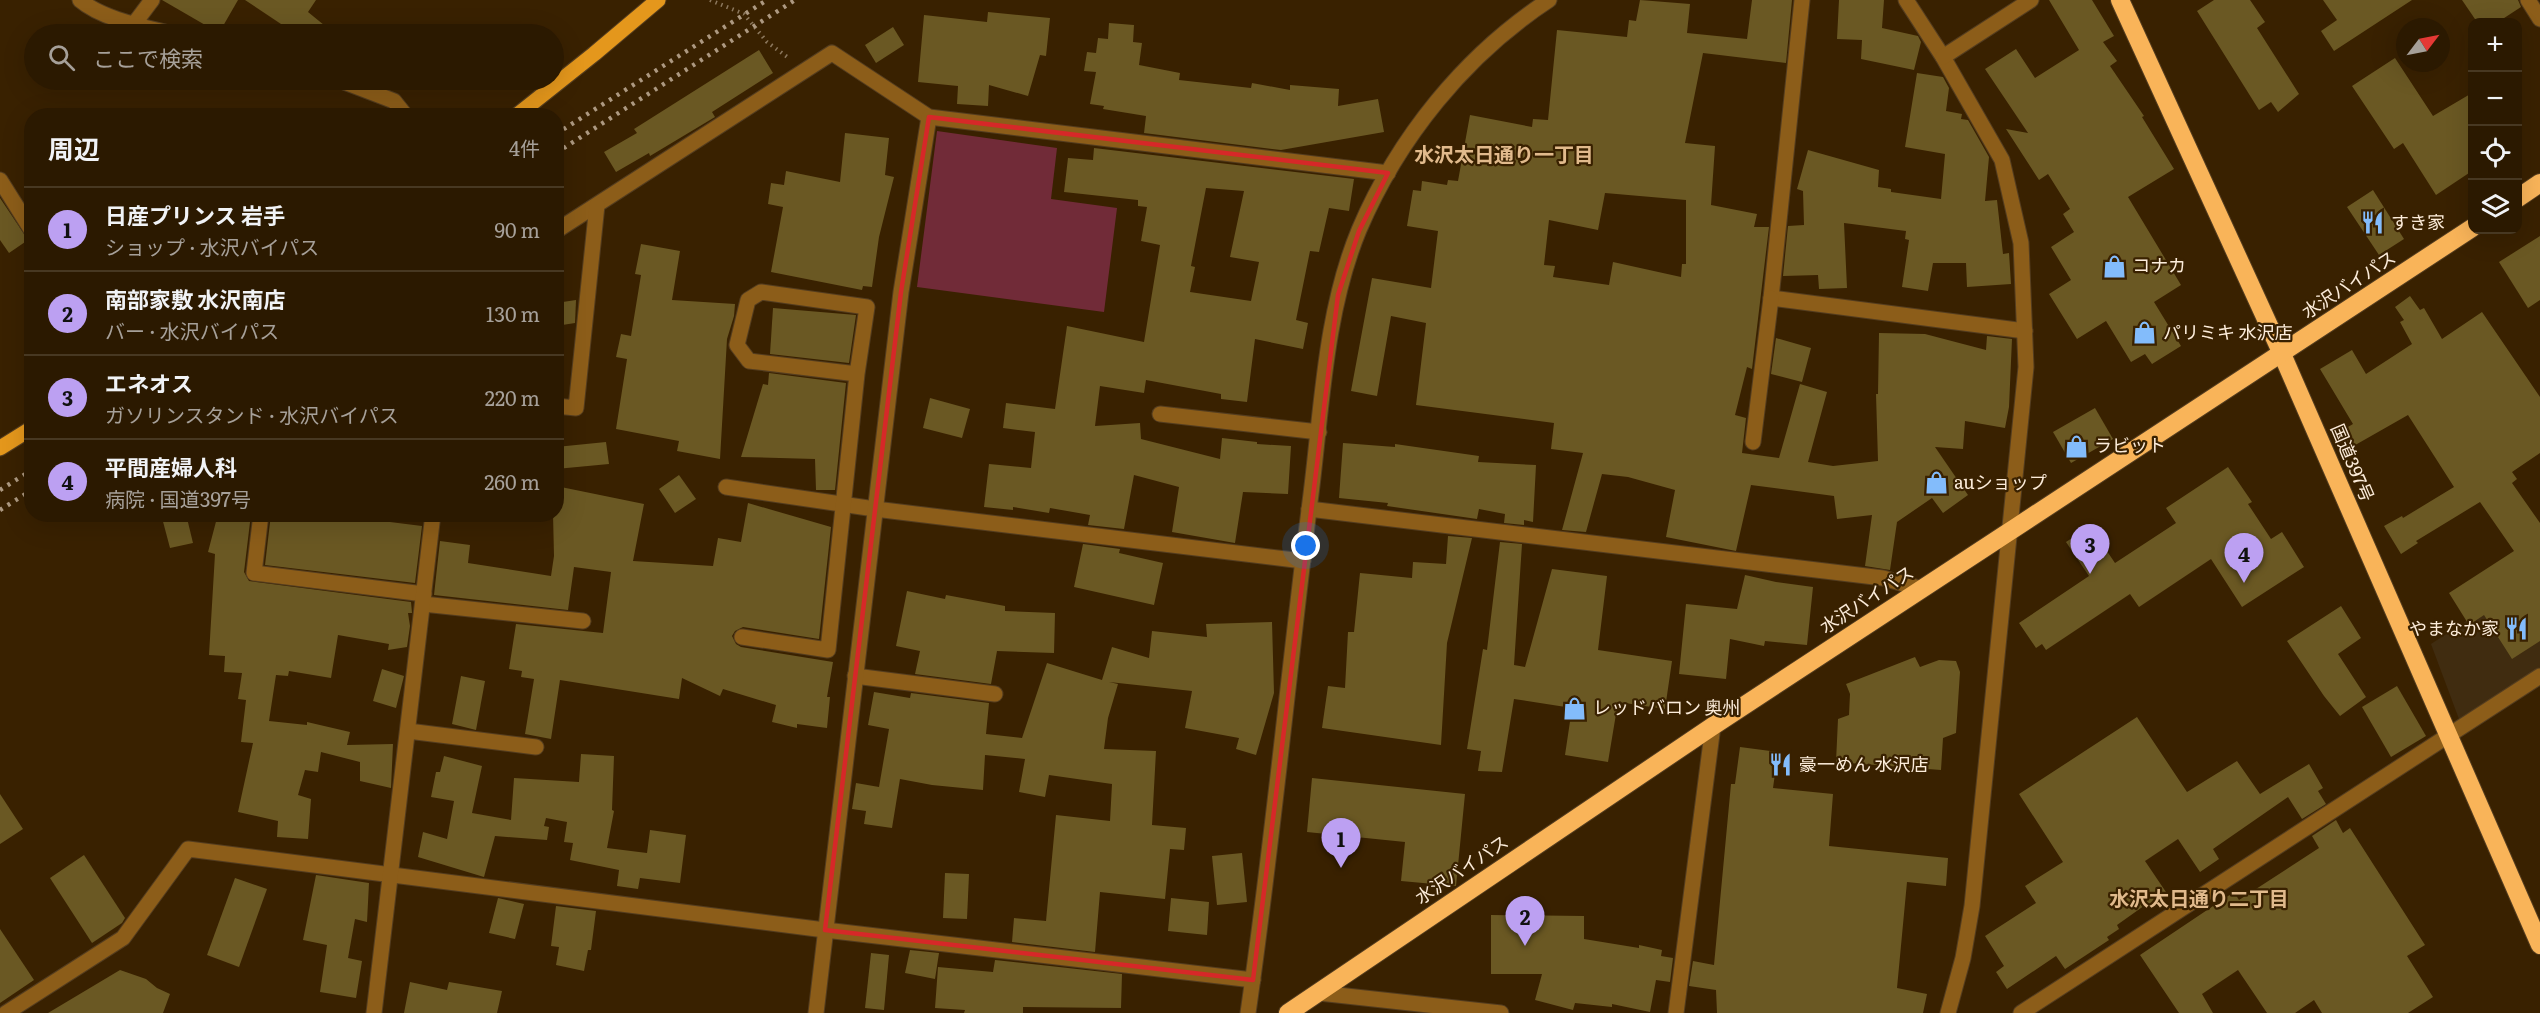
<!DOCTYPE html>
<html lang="ja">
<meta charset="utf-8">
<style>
body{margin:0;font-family:Literata,"Noto Sans JP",serif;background:#33220a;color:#f1f3f6}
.controls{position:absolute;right:18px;top:18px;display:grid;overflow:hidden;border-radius:12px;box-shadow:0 6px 24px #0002}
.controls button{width:54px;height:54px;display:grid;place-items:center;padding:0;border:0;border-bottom:2px solid #473822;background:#2b1900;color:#f1f3f6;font:30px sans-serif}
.compass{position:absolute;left:2396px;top:18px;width:54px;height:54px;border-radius:50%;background:#2b1900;box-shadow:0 6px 24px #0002;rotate:58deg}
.you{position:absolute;left:1306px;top:546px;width:21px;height:21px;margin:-15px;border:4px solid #fff;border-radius:50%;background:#1a73e8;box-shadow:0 0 0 9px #1a73e833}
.badge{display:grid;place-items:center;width:39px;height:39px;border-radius:50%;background:#bca0f2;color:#111;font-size:20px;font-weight:700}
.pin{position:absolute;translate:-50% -50px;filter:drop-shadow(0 2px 3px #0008)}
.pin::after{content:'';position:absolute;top:32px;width:21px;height:18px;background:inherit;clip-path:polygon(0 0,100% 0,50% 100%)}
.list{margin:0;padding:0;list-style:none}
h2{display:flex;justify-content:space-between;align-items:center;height:78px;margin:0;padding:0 24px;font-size:26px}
h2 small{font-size:20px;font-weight:400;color:#a6a099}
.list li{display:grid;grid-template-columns:39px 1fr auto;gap:18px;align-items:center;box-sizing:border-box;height:84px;padding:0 24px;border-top:2px solid #473822}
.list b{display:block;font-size:22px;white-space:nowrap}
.list p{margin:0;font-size:20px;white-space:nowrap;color:#a6a099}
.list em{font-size:20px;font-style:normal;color:#a6a099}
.icon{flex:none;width:33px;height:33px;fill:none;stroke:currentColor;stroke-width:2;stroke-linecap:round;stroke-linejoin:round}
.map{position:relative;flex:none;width:2540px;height:1013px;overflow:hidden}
.search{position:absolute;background:#2b1900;box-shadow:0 6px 24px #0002;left:24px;top:24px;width:540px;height:66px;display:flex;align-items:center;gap:15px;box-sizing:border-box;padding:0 21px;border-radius:33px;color:#a6a099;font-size:22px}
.panel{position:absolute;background:#2b1900;box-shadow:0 6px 24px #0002;left:24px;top:108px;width:540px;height:414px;border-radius:24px}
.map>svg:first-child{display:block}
.built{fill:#402c10}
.green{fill:#712b38}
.building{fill:#6a5823;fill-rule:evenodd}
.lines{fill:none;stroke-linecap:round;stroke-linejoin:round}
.minor-casing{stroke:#543d1f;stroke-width:17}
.major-casing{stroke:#543d1f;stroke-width:17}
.highway-casing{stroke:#543d1f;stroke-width:20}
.path{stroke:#8c785d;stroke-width:4;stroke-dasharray:1.5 4.5;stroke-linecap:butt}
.minor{stroke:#8c5d19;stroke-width:15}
.major{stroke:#e4971c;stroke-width:15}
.highway{stroke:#f9b459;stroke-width:18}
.rail{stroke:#ad9981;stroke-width:4.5;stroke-dasharray:3 6;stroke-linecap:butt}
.marked{fill:none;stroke:#d62828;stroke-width:4.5;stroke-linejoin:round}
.labels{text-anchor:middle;stroke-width:4.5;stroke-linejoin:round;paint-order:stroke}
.poi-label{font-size:18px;fill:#fcecda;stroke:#392100;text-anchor:start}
.street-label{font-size:18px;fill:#fcecda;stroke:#392100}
.neighbourhood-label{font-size:20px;font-weight:bold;fill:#e1ba8c;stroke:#392100}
</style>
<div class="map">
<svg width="2540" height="1013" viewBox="0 0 2540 1013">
<rect width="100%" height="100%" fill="#392100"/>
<path class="built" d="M2540 573V667L2459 719 2431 644Z"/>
<path class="green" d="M937 131 1057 148 1051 199 1117 208 1104 312 917 287Z"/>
<g class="building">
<path d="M162 0H238L219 33Z"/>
<path d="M245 0H316L308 12 335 34H296Z"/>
<path d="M1640 0 1690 4 1687 33 1747 39 1752 0H1792L1786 63 1703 53 1685 143 1715 146 1711 205 1757 214 1754 227H1769L1752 369 1747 367 1735 415 1746 418 1742 453 1779 458 1800 384 1827 392 1808 462 1833 466 1878 461 1876 394H1878L1879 333 1925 334 1986 350 1987 336 2012 339 2009 407 2005 428 1965 421 1963 449 1935 447 1968 495 1943 513 1932 498 1897 522 1890 570 1865 566 1872 515 1837 519 1834 496 1751 485 1736 551 1666 537 1675 490 1628 477 1602 474 1586 532 1562 530 1583 453 1551 449 1554 423 1416 405 1426 323 1391 316 1377 396 1351 391 1372 278 1431 288 1438 231 1407 226 1413 190 1421 191 1422 181 1447 185 1448 180 1458 181 1470 115 1532 127 1533 119 1548 120 1557 30 1627 37 1629 20 1636 21ZM1605 193 1686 200V264H1682L1681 277 1613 262 1609 285 1553 277 1555 266 1544 265 1549 220 1598 230Z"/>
<path d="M1839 0H1884L1882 28 1918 36 1921 42 1914 70 1861 59 1862 40 1837 39Z"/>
<path d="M2049 0H2092L2114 36 2103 42 2117 61 2110 66 2144 116 2142 117 2174 169 2128 197 2181 285 2154 302 2181 346 2152 364 2145 354 2131 362 2106 321 2077 339 2049 294 2071 280 2051 247 2074 232 2063 214 2070 209 2048 174 2039 180 2006 129 2028 133 1985 69 2016 49 2035 78 2079 50Z"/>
<path d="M2214 0H2250L2265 22 2257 28 2299 94 2278 112 2271 102 2259 110 2197 11Z"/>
<path d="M2323 0H2412L2334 51 2321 31 2337 20Z"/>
<path d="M2462 0H2518L2521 7 2498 22H2477Z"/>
<path d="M988 12 1050 18 1046 56 1040 55 1028 96 989 85 988 106 957 104 958 86 918 82 924 15 987 22Z"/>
<path d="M1109 23 1134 25 1133 42 1142 43 1139 65 1180 73 1179 80 1251 88 1252 83 1290 90V85L1339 89 1338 106 1378 99 1384 132 1281 150 1144 133 1146 116 1103 109 1104 106 1090 104 1096 72 1084 71 1087 52 1096 53 1098 38 1108 39Z"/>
<path d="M893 27 904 45 876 63 865 45Z"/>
<path d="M759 50 773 73 712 112 715 117 650 156 649 153 616 172 604 152 637 133 634 129Z"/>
<path d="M2395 58 2433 116 2472 93V171L2436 195 2403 143 2394 149 2352 86Z"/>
<path d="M1917 73 1943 77 1949 88 1946 111 1962 114 1961 119 1968 120 1989 157 1985 201 1997 200 2003 254 2009 253 2011 284 1967 287 1966 263H1933L1928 291 1902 287 1909 240 1905 239 1906 231 1844 223 1847 288 1819 289 1818 275 1783 276 1788 226 1804 225 1803 191 1797 189 1808 150 1879 170 1878 187 1891 189V192L1941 199 1945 154 1905 147Z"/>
<path d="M845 133 889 138 885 175 894 177 879 237 872 287 863 286 862 290 771 272 783 207 768 204 771 183 784 185 786 171 840 182Z"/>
<path d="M1094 148 1354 179 1349 211 1329 208 1319 252 1310 251 1296 320 1308 323 1303 349 1255 339 1247 402 1221 399V394L1146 380 1144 393 1100 386 1095 426 1140 423 1141 439 1220 459 1222 438 1257 442V444L1291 446 1288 494 1243 492 1235 543 1172 532 1179 487 1134 475 1124 529 1088 525 1090 515 1050 508 1049 513 1013 507V510L984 507 989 464 1031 468 1035 432 1003 428 1006 403 1055 409 1067 326 1144 342 1160 245 1141 241 1147 207 1138 206V200L1064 192 1068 158 1093 160ZM1206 188 1244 191 1230 257 1259 262 1251 301 1190 292 1195 267 1191 266Z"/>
<path d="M2373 190 2404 239 2379 255 2347 207Z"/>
<path d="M0 198 28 240 9 253 0 240Z"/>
<path d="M2540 236V300L2528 308 2499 262Z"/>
<path d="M641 244 680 251 672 300 735 304 734 316 727 339 720 459 677 451 679 441 616 429 627 359 616 357 621 334 631 336 641 275 635 274Z"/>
<path d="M2410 296 2420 310 2424 308 2442 339 2482 312 2540 397V453L2512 472 2517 479 2512 483 2540 523V641L2512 659 2484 615 2469 625 2449 593 2514 551 2480 502 2416 541 2418 543 2401 554 2384 526 2402 516 2403 518 2454 487 2408 415 2350 448 2341 431 2353 424 2320 369 2352 350 2366 374 2412 344 2400 322 2404 320 2395 307Z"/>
<path d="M576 300 575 323 556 326V303Z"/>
<path d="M773 308 856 315 849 363 770 354Z"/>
<path d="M1776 338 1811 348 1802 382 1771 374Z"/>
<path d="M769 373 846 383 835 490H816L815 459 741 457 763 384 768 385Z"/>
<path d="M930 398 970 409 962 438 923 428Z"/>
<path d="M2095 408 2113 439 2071 463 2053 432Z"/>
<path d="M606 442 609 464 556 469V447Z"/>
<path d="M1343 443 1395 447V444L1479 456 1478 462 1536 465 1533 522 1524 520V525L1504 523 1505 514 1479 509 1477 519 1387 506 1388 503 1339 498Z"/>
<path d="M2228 467 2252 502 2248 504 2271 539 2282 532 2304 567 2242 607 2211 559 2139 607 2130 594 2046 650 2042 644 2036 648 2019 623 2089 576 2066 542 2090 526 2115 563 2176 523 2166 508Z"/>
<path d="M679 475 696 499 675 513 659 489Z"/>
<path d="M556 486 644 504 633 561 713 566 718 538 741 542 748 503 831 527 819 639 743 627 735 631 732 636 736 644 741 647 833 662 827 697H830L827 728 797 724V728L772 722 776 705 723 689 720 696 682 678 679 699 560 680 551 739 525 734 534 679 521 677 522 671 509 669 516 624 603 633 611 572 574 567 568 610 434 595 440 541 470 545 468 563 551 576 554 556 553 514H556Z"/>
<path d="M161 514H186L193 543 170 548Z"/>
<path d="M218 514H251L244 572 249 581 411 602 412 613H408L410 626 407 647 388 650 389 644 338 635 331 678 289 671 288 676 276 675 269 721 307 725V722L350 732 347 745 393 744 391 788 360 781V762L321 752 318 772 305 770 298 795 311 799 308 839 277 837 278 821 238 812 253 743 241 742 246 700 238 699 242 673 224 672 225 656 209 655 215 554 208 552Z"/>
<path d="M271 514H375L374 520 422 526 415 583 265 565Z"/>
<path d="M1448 536 1472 538 1447 643 1441 745 1322 728 1328 686 1345 688 1348 632H1354L1360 573 1412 578 1413 562 1446 564Z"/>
<path d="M1500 542 1522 544 1514 665 1525 667 1552 569 1607 576 1598 650 1672 661 1665 709 1618 702 1608 762 1565 755 1572 708 1514 699 1502 772 1478 771 1481 751 1467 749 1483 649 1487 650Z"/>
<path d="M1083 544 1120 549 1119 553 1163 563 1154 605 1074 587Z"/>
<path d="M1745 575 1776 582 1813 587 1807 645 1765 641 1764 646 1730 639 1726 679 1679 674 1686 604 1737 609Z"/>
<path d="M907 591 945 599 946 595 1005 606V611L1055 613 1054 653 997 651 991 684 915 674 920 651 896 646Z"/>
<path d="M2341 606 2361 638 2338 654 2366 697 2340 716 2324 696 2287 641Z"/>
<path d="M1272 622 1274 693 1256 755 1236 749 1239 738 1185 728 1192 691 1109 682 1118 684 1108 718 1104 749 1156 751 1152 825 1186 828 1184 850 1170 849 1165 899 1100 892 1095 952 1012 942 1014 918 1046 921 1056 815 1110 821 1112 784 1049 775 1045 797 1019 792 1025 759 985 755 983 790 932 785 900 779 892 828 864 824 866 811 852 809 856 783 879 787 889 729 868 725 874 692 910 698 911 693 989 703 986 734 1022 738 1047 663 1102 680 1112 647 1149 658 1152 631 1207 637 1206 624Z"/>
<path d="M1915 657 1920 667 1939 660 1956 661 1960 672 1956 733 1943 738 1941 770 1836 762 1838 719 1849 715 1850 694 1846 684Z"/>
<path d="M382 669 404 676 396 708 373 701Z"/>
<path d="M461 676 485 681 476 730 452 724Z"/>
<path d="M2397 686 2426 736 2391 757 2362 707Z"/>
<path d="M2137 717 2187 792 2237 761 2260 794 2309 764 2323 788 2318 791 2326 804 2302 819 2288 797 2213 849 2219 859 2200 872 2178 839 2145 861 2168 895 2151 907 2148 903 2117 925 2119 929 2107 937 2109 940 2065 969 2056 956 2007 989 1996 972 2004 966 1985 936 2036 903 2025 886 2063 862 2019 794Z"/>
<path d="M1740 747 1778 752 1773 788 1833 794 1829 846 1948 858 1946 886 1907 882 1897 988 1927 994 1923 1013H1717L1716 990 1689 986 1693 961 1714 965 1731 784H1735Z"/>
<path d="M581 754 614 756 612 810 614 811 607 848 647 853 650 830 686 835 680 883 640 878 638 889 617 886 619 870 570 860 573 843 564 842 567 822 546 818 544 826 549 827 547 840 495 836 484 877 418 857 423 832 447 839 454 801 431 797 436 772H440L444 756 482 766 472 813 511 820 514 778 579 782Z"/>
<path d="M1312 778 1465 794 1456 886 1401 881 1405 842 1307 832Z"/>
<path d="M0 794 23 829 0 844Z"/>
<path d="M2336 820 2343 833 2350 828 2425 945 2407 956 2433 997 2408 1013H2322L2314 1000 2295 1013H2267L2238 970 2202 994 2213 1013H2179L2140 955 2234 892 2239 900 2319 848 2312 836Z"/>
<path d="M1242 853 1247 902 1217 905 1212 856Z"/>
<path d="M84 855 125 918 122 923 92 943 50 878Z"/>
<path d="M945 873 969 874 967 919 943 918Z"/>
<path d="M316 875 369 883 367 922 355 919 348 958 362 961 356 998 320 992 327 945 303 940Z"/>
<path d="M235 878 267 889 239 967 207 955Z"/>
<path d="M498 898 524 904 515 939 489 933Z"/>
<path d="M1171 898 1209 902 1207 935 1168 931Z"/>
<path d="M556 906 596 911 591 950H588L584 971 556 965 559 947 551 946Z"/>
<path d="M1491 915 1584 916V939L1639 948V945L1662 950 1661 956 1673 958 1670 982 1656 980 1650 1012 1612 1004V1007L1575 1003 1573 1010 1535 1000 1542 974H1491Z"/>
<path d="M0 929 34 980 0 1003Z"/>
<path d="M910 950 939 953 935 979 905 973Z"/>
<path d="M871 953 889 955 884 1010 865 1008Z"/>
<path d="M995 960 1122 974 1121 1008 1023 1007V1013H964L965 1010 935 1008 938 967 993 972Z"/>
<path d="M120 970 146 979 157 988 170 994 163 1013H48Z"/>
<path d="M410 982 447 990 449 982 502 991 497 1013H404Z"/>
</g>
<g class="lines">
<defs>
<g id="minor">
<path d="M80 0C102 19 145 27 173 34"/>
<path d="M1802 0 1771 298 2025 331"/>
<path d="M1906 0 1943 57 2002 160 2021 243 2026 367 1972 906 1963 958 1948 1013"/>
<path d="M2528 0 2540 19"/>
<path d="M134 24 152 0"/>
<path d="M1943 57 2031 0"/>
<path d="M339 80 394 101 406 116"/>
<path d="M0 180 32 231"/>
<path d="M556 231 832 53 929 117 1388 173"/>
<path d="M556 406 576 408 597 205"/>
<path d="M1160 414 1319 432"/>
<path d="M1753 442 1771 298"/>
<path d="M726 487 875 509 1303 561"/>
<path d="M1309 509 1883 578 1922 589"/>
<path d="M261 514 254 573 424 594"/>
<path d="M423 604 583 621"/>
<path d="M742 637 828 650 857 374 867 307 761 292 748 300 737 345 749 361 857 374"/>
<path d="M855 676 995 694"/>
<path d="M408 731 536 747"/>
<path d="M1319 993 1501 1013"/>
<path d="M6 1013 123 938 188 849 825 930 1253 980"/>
<path d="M374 1013 433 514"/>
<path d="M816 1013 901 292 929 117"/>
<path d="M1248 1013C1273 841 1289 667 1311 494 1322 407 1325 312 1359 230 1398 138 1465 55 1549 0"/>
<path d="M1676 1013 1713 726"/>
<path d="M2021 1013 2540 676"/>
</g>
<g id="major">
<path d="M516 116 594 54 658 0"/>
<path d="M0 448 32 428"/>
</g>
<g id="highway">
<path d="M2120 0 2282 354 2540 945"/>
<path d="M2518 198 2540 183"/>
<path d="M1288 1013 1713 726 2472 228"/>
</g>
</defs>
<use href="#minor" class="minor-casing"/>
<use href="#major" class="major-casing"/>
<use href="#highway" class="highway-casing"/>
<path class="path" d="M710 0 744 14 767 42 790 59"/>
<use href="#minor" class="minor"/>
<use href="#major" class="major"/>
<use href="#highway" class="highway"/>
<g class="rail">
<path d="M556 134 767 0"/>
<path d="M556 153 795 0"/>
<path d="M0 490 32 470"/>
<path d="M0 510 32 490"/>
</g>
</g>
<path class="marked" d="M929 117 1388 173 1359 231 1338 295 1253 980 825 930 901 292Z"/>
<defs>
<symbol id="restaurant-bare" viewBox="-9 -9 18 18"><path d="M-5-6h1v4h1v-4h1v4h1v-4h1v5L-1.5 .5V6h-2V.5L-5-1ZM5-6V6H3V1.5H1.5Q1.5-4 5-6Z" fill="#83bcfb" stroke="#392100" stroke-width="2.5" paint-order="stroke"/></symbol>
<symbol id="shop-bare" viewBox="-9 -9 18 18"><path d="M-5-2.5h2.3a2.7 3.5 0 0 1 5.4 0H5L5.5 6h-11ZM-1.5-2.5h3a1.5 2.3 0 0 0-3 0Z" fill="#83bcfb" stroke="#392100" stroke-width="2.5" paint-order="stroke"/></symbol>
</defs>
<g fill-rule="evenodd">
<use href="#restaurant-bare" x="2356" y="206" width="33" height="33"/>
<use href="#shop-bare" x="2098" y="250" width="33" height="33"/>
<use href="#shop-bare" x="2128" y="316" width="33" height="33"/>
<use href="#shop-bare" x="2060" y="430" width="33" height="33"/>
<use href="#shop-bare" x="1920" y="466" width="33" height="33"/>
<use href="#restaurant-bare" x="2500" y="612" width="33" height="33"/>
<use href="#shop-bare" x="1558" y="692" width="33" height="33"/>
<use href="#restaurant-bare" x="1764" y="748" width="33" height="33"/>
</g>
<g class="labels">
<g class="poi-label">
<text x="2391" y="229">すき家</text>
<text x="2132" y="272">コナカ</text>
<text x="2163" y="339">パリミキ 水沢店</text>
<text x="2094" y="452">ラビット</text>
<text x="1954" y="489">auショップ</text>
<text x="2499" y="635" text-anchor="end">やまなか家</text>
<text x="1593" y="714">レッドバロン 奥州</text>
<text x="1799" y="771">豪一めん 水沢店</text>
</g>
<g class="street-label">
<text transform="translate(2349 285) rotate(-33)" y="6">水沢バイパス</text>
<text transform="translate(2352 463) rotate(67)" y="6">国道397号</text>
<text transform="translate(1867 600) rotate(-33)" y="6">水沢バイパス</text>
<text transform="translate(1462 870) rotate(-34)" y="6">水沢バイパス</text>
</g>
<g class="neighbourhood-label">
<text x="1504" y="162">水沢太日通り一丁目</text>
<text x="2199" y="906">水沢太日通り二丁目</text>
</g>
</g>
</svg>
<div class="controls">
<button>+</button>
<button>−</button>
<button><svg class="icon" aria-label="locate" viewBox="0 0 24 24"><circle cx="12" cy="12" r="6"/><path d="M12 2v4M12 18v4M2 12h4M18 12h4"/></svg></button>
<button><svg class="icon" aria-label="layers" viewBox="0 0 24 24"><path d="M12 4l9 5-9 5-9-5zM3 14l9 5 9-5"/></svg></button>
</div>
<svg class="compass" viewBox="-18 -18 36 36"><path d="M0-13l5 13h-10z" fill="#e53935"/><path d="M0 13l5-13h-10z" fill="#a6a099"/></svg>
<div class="you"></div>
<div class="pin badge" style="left:1341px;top:868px">1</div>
<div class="pin badge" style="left:1525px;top:946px">2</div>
<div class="pin badge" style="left:2090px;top:574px">3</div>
<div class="pin badge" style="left:2244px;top:583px">4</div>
<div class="search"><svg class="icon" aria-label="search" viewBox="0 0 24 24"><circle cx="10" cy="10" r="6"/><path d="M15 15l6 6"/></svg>ここで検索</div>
<section class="panel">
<h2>周辺<small>4件</small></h2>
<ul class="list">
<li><span class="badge">1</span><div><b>日産プリンス 岩手</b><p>ショップ · 水沢バイパス</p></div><em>90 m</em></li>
<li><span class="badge">2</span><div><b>南部家敷 水沢南店</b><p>バー · 水沢バイパス</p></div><em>130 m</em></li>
<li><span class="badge">3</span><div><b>エネオス</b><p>ガソリンスタンド · 水沢バイパス</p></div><em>220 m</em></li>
<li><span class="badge">4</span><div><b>平間産婦人科</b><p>病院 · 国道397号</p></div><em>260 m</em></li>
</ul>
</section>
</div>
